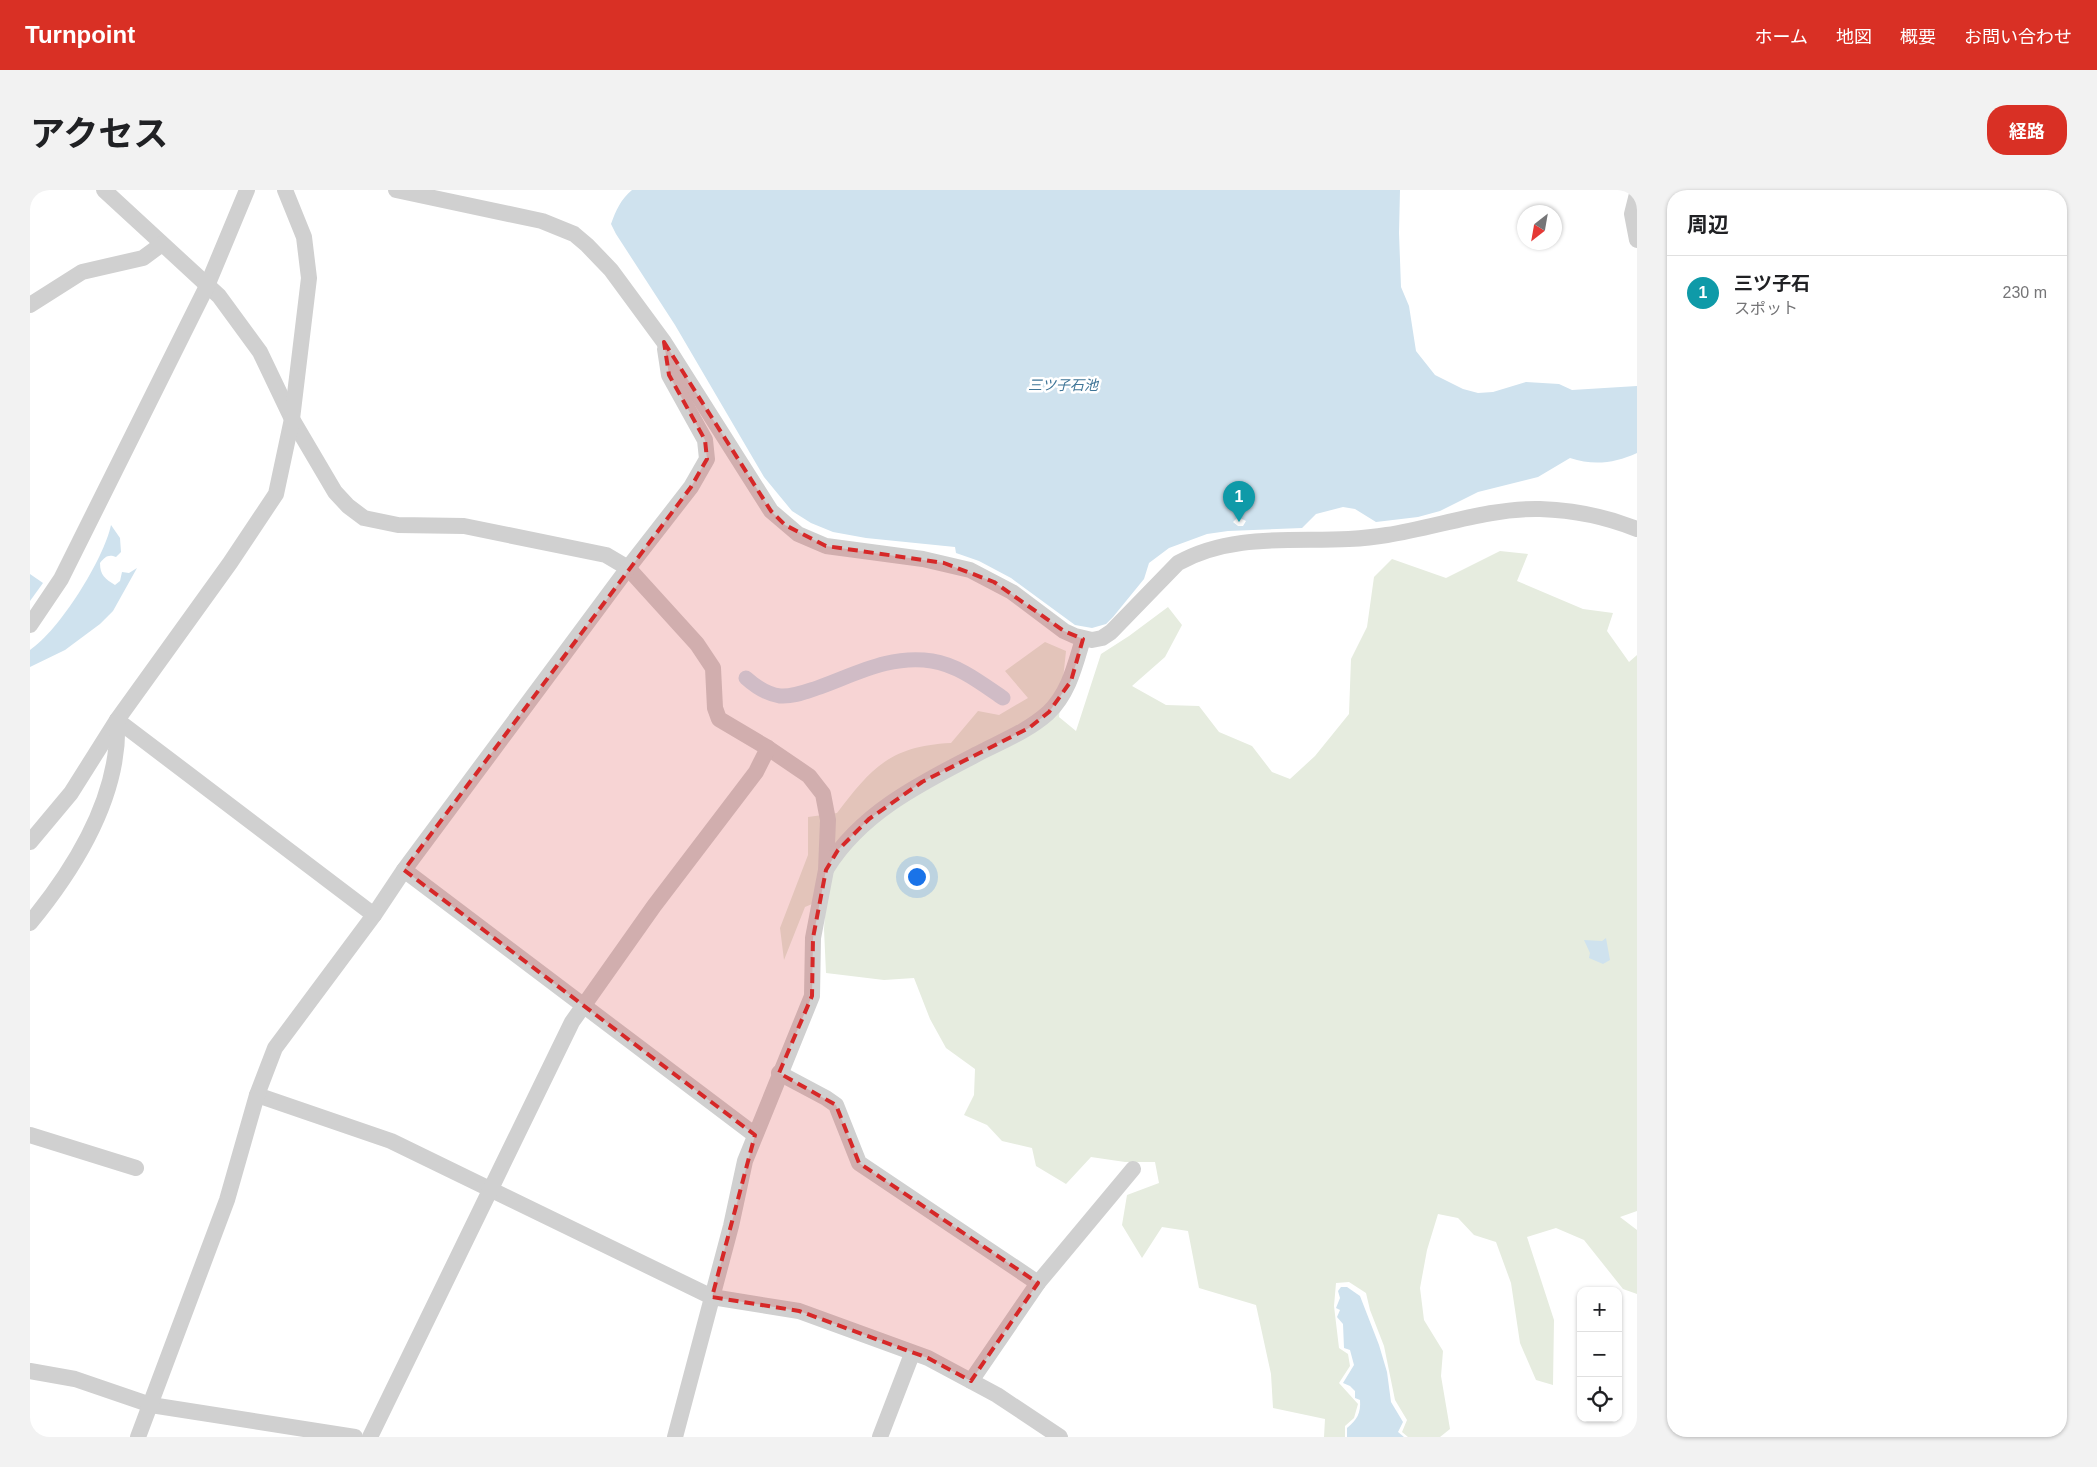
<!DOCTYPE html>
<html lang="ja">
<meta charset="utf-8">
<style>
body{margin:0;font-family:Helvetica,"Noto Sans JP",sans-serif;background:#f2f2f2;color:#202124}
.controls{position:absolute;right:15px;bottom:15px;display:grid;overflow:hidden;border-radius:10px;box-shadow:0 1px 4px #0004}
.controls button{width:45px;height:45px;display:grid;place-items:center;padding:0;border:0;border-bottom:1px solid #e0e0e0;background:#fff;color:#202124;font:25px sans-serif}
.compass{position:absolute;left:1487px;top:15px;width:45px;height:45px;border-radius:50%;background:#fff;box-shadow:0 1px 4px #0004;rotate:211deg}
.you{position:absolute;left:886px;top:686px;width:18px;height:18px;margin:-12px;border:4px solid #fff;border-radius:50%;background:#1a73e8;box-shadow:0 0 0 8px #1a73e833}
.badge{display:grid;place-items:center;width:32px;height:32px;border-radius:50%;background:#d93025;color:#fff;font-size:16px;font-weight:700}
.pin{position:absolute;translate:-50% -41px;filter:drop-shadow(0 1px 2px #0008)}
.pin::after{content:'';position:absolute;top:26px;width:18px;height:15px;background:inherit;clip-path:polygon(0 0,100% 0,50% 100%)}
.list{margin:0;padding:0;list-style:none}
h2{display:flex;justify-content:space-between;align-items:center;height:65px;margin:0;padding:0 20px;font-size:21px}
h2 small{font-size:16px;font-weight:400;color:#757577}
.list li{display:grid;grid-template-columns:32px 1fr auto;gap:15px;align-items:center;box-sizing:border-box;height:75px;padding:0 20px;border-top:1px solid #e0e0e0}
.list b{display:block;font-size:19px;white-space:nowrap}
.list p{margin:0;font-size:16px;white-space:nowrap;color:#757577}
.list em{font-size:16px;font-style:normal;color:#757577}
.icon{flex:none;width:28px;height:28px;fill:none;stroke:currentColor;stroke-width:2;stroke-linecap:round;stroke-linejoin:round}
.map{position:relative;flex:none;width:1607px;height:1247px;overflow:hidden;border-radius:20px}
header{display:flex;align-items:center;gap:30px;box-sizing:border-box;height:70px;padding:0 25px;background:#d93025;color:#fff}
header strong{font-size:24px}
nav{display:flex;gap:28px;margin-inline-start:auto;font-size:18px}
.intro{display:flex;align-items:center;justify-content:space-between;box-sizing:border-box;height:120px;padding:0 30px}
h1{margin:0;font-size:35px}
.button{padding:12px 22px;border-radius:20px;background:#d93025;color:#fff;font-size:18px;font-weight:700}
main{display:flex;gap:30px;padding:0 30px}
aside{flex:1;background:#fff;border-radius:20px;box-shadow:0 1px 4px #0004}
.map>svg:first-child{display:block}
.green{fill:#e6ecdf}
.water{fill:#cfe2ee;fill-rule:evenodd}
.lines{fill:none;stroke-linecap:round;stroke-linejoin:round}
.canal{stroke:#cfe2ee;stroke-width:15}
.minor{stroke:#d0d0d0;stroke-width:16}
.marked{fill:#d62828;fill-opacity:0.2;stroke:#d62828;stroke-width:4;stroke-dasharray:10 6;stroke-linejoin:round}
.labels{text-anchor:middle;stroke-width:5;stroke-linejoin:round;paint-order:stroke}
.water-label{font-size:14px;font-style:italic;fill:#3f7597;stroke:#fff}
</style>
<header>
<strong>Turnpoint</strong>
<nav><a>ホーム</a><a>地図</a><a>概要</a><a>お問い合わせ</a></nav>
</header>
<div class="intro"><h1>アクセス</h1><a class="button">経路</a></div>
<main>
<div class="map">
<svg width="1607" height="1247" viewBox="0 0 1607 1247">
<rect width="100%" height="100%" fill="#fff"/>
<path class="green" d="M1470 361 1498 364 1487 391 1553 419 1583 423 1577 441 1599 472 1607 465V1021L1590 1027 1607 1040V1104L1593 1099 1554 1050 1526 1038 1497 1047 1524 1130 1523 1195 1506 1190 1490 1153 1481 1093 1466 1052 1444 1045 1428 1028 1408 1024 1397 1060 1390 1098 1394 1130 1413 1161 1411 1186 1420 1239 1410 1247H1378L1372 1242 1377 1230 1365 1210 1354 1156 1340 1120 1336 1103 1319 1092 1306 1093 1304 1116 1309 1158 1318 1164 1320 1176 1309 1193 1328 1214 1324 1228 1315 1236V1247H1294L1295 1229 1243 1218 1241 1184 1226 1115 1169 1098 1158 1041 1132 1037 1112 1068 1092 1035 1097 1005 1129 993 1125 972H1095L1061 967 1036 994 1006 976 1002 958 972 951 957 935 934 925 944 905 945 879 916 858 900 829 884 788 854 790 796 783 794 739 796 708 775 717 754 770 750 738 778 665V627L807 623C842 577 861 556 921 553L948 521 969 525 998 508 975 481 1015 452 1036 461 1029 527 1046 541 1071 464 1099 446 1138 417 1152 435 1135 467 1102 496 1136 515 1169 516 1189 542 1222 556 1242 582 1260 589 1285 566 1319 524 1321 469 1337 437 1344 387 1362 369 1416 388Z"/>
<g class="water">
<path d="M602 0H1370L1369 43 1371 97 1379 116 1386 161 1405 185 1433 199 1448 203 1463 202 1496 192 1529 194 1542 200 1607 196V263C1585 273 1564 276 1540 268L1508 287 1448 302 1410 321 1388 327 1346 332 1325 319 1313 317 1286 324 1272 338 1198 341 1177 344 1139 358 1119 373 1114 389 1083 427 1076 434 1062 438 1045 435 981 388 949 371 926 363 925 357 836 348 803 342 781 333 762 321 734 287 645 135 586 44 581 34C586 20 591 9 602 0ZM1208 327 1216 331 1213 336H1208L1203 332Z"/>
<path d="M81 335 90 348 91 362 86 367C78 364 75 367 70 373 70 385 75 389 85 395L90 391 92 382 99 383 107 378 83 421 70 434 35 460 0 477V460C29 441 74 369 81 335Z"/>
<path d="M0 384 13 393 0 411Z"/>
<path d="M1576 748 1580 770 1573 774 1559 768 1560 763 1554 750 1572 751Z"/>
<path d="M1311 1097H1317L1330 1106 1349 1155 1357 1182 1361 1212 1373 1232 1368 1242 1374 1247H1317V1238C1327 1230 1331 1223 1330 1210L1325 1208V1201L1320 1196 1313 1193 1324 1175 1320 1160 1314 1158 1313 1134 1307 1127 1310 1120 1306 1118 1310 1108 1308 1101Z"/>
</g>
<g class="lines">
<path class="canal" d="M716 488C726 497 736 504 750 506 763 507 775 502 787 498 824 485 861 464 902 471 928 475 951 493 973 508"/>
<g class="minor">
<path d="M74 0 189 106 230 162 262 229 305 302 318 316 334 328 368 335 434 336 576 365 598 378 667 454 683 478 685 518 689 529 738 558 779 586 793 604 798 630 796 680 783 748 782 806 715 971 701 1036 645 1247"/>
<path d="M366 0 512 31 544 44 557 55 581 80 634 152 741 321 768 344 796 356 893 369 940 380 982 402 1034 441 1045 446 1062 450 1072 448 1081 442 1148 373C1212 337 1288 357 1357 345 1408 337 1458 318 1510 319 1543 320 1577 327 1607 339"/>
<path d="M1607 4 1602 24 1607 50"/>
<path d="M0 115 52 82 113 68 132 54"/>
<path d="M0 435 31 389 177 96 217 0"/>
<path d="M87 530 344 725"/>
<path d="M0 652 41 603 87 530 200 373 246 304 262 229 279 88 274 47 255 0"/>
<path d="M797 678C832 621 895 591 953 561 975 550 999 540 1018 523 1039 503 1045 475 1053 449"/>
<path d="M374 680 725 945"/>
<path d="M0 733C46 677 91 605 87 530"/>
<path d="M749 883 796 908 806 915 829 973 1008 1093"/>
<path d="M227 905 361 951 682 1107 769 1121 898 1168 967 1205 1030 1247"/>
<path d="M0 945 106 978"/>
<path d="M0 1181 45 1189 121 1215 325 1247"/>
<path d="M941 1191 1008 1093 1103 979"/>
<path d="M108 1247 197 1010 227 905 245 858 344 725 374 680 598 378 661 297 677 269 675 250 639 185 635 159"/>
<path d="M340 1247 542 832 624 716 726 582 738 558"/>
<path d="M850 1247 882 1164"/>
</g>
</g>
<path class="marked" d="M634 152 741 321 755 335 796 356 914 373 964 392 1034 441 1053 449 1041 491 1019 522 999 538 892 592 839 629 808 660 796 680 783 748 782 806 749 883 806 915 829 973 1008 1093 941 1191 898 1168 769 1121 682 1107 725 945 374 680 661 297 677 269 675 250 639 185Z"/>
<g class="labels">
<g class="water-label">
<text x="1033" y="200">三ツ子石池</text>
</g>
</g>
</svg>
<div class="controls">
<button>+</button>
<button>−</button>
<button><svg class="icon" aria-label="locate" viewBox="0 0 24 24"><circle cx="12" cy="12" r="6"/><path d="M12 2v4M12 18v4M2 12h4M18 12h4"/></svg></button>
</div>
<svg class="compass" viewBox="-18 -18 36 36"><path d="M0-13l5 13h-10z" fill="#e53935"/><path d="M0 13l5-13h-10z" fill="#757577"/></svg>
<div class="you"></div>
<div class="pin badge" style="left:1209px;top:332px;background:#0f9aa8">1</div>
</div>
<aside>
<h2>周辺<small></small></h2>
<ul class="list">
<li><span class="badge" style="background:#0f9aa8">1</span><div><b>三ツ子石</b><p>スポット</p></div><em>230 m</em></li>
</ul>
</aside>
</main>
